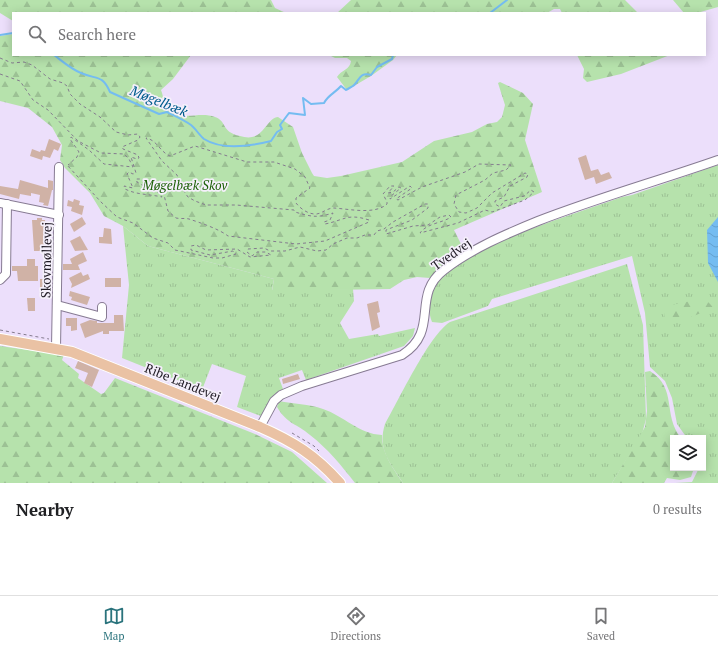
<!DOCTYPE html>
<meta charset="utf-8">
<style>
body{margin:0;font-family:"PT Serif",serif;background:#f6f6f6;color:#202124}
.controls{position:absolute;right:12px;bottom:12px;display:grid;overflow:hidden;border-radius:0px;box-shadow:0 2px 10px #0003}
.controls button{width:36px;height:36px;display:grid;place-items:center;padding:0;border:0;border-bottom:1px solid #e0e0e0;background:#fff;color:#202124;font:20px sans-serif}
.list{margin:0;padding:0;list-style:none}
h2{display:flex;justify-content:space-between;align-items:center;height:52px;margin:0;padding:0 16px;font-size:17px}
h2 small{font-size:13px;font-weight:400;color:#757577}
.icon{flex:none;width:22px;height:22px;fill:none;stroke:currentColor;stroke-width:2;stroke-linecap:round;stroke-linejoin:round}
.map{position:relative;flex:none;width:718px;height:483px;overflow:hidden}
.search{position:absolute;background:#fff;box-shadow:0 2px 10px #0003;left:12px;right:12px;top:12px;height:44px;display:flex;align-items:center;gap:10px;box-sizing:border-box;padding:0 14px;border-radius:0px;color:#757577;font-size:15px}
.sheet{height:112px;background:#fff}
nav{display:flex;justify-content:space-around;align-items:center;box-sizing:border-box;height:56px;border-top:1px solid #e0e0e0;background:#fff;font-size:11px;color:#757577}
nav a{display:grid;justify-items:center;gap:2px}
nav .on{color:#2a737c}
.map>svg:first-child{display:block}
.grass{fill:url(#grass-tufts)}
.forest{fill:url(#forest-firs)}
.water{fill:url(#water-waves)}
.lines{fill:none;stroke-linecap:round;stroke-linejoin:round}
.stream{stroke:#74bcf1;stroke-width:2}
.building{fill:#d0b2a6}
.minor-casing{stroke:#877b93;stroke-width:10}
.major-casing{stroke:#fff;stroke-width:12}
.path{stroke:#847b8e;stroke-width:1;stroke-dasharray:3 3;stroke-linecap:butt}
.minor{stroke:#fff;stroke-width:8}
.major{stroke:#eac2a4;stroke-width:10}
.labels{text-anchor:middle;stroke-width:3.5;stroke-linejoin:round;paint-order:stroke}
.park-label{font-size:13px;font-style:italic;fill:#1c6107;stroke:#f5f0fb}
.street-label{font-size:13px;fill:#1f1a24;stroke:#f5f0fb}
.water-label{font-size:14px;font-style:italic;fill:#005c8d;stroke:#f5f0fb}
</style>
<div class="map">
<svg width="718" height="483" viewBox="0 0 718 483">
<defs>
<pattern id="grass-tufts" width="24" height="20" patternUnits="userSpaceOnUse"><rect width="24" height="20" fill="#b6e2ac"/><path d="M3 7l-1-3M5 7V3M7 7l1-3M15 17l-1-3M17 17v-4M19 17l1-3" fill="none" stroke="#9cc194"/></pattern>
<pattern id="forest-firs" width="22" height="20" patternUnits="userSpaceOnUse"><rect width="22" height="20" fill="#b6e2ac"/><path d="M5 1l3.5 6h-7zM16 11l3.5 6h-7z" fill="#9cc194"/></pattern>
<pattern id="water-waves" width="16" height="10" patternUnits="userSpaceOnUse"><rect width="16" height="10" fill="#74bcf1"/><path d="M0 5q4-4 8 0t8 0" fill="none" stroke="#64a1ce"/></pattern>
</defs>
<rect width="100%" height="100%" fill="#ecdffb"/>
<g class="grass">
<path d="M718 165V483H675L692 482 699 468H703V438H687L677 424 672 398 665 381 650 367 645 313 632 256 492 299 488 306 442 323 432 322C426 307 430 290 441 277 445 272 453 269 458 265 505 234 569 216 622 197L632 195Z"/>
<path d="M123 226 148 246 274 279 272 290 353 289 354 301 340 323 349 339 378 334 379 336 415 328 413 336 404 346 306 380 302 370 279 378 283 389 274 395 261 416 237 407 246 376 212 364 202 390 122 358 129 285Z"/>
<path d="M627 264 643 325 646 419 642 434 612 483H403C390 463 377 449 385 424 399 400 429 335 450 322Z"/>
</g>
<g class="forest">
<path d="M0 0H271L275 8 286 13H13V21L0 13Z"/>
<path d="M351 0H625L638 13H562L560 9H554L547 13H337Z"/>
<path d="M673 0H718V7L697 13H684Z"/>
<path d="M13 34V55H191L173 79 161 90C164 97 163 105 170 111 184 121 200 111 215 117 227 121 221 132 240 136 244 137 248 138 252 137 264 135 269 117 278 117L293 127 302 153 312 173 314 176 327 178 341 176 402 162 434 141 472 132 487 124 497 122 502 117 505 105 498 83 500 82 523 93 533 104 525 140 542 192 454 230 465 252 430 278 417 277 404 280 390 289 272 291 274 279 148 246 123 226 104 216 90 193 65 168 60 160 62 145 52 127 28 108 0 101V36Z"/>
<path d="M329 55H397L393 60 371 76 347 90 337 77C341 70 350 70 351 61L347 58H335Z"/>
<path d="M577 55H670L621 74 587 82 583 78 584 69Z"/>
<path d="M695 300 707 301 714 308 683 320 665 318 664 312 672 305Z"/>
<path d="M0 346 64 355 62 360 79 374 78 378 101 394 104 393 115 378 255 434 292 452 327 483H0Z"/>
<path d="M650 371C678 389 662 414 681 438H673V468H694L691 477 680 480 667 478 664 483H612L645 427 647 411 645 372Z"/>
<path d="M279 401C293 404 309 404 323 409 344 416 359 434 382 435 382 454 393 468 403 483H355C341 465 328 449 310 435 296 423 288 425 277 407Z"/>
</g>
<path class="water" d="M718 217V282L708 263 707 230Z"/>
<g class="lines">
<g class="stream">
<path d="M490 13 507 0"/>
<path d="M0 35 13 33"/>
<path d="M54 55C62 61 71 69 81 73 97 80 102 74 110 92L159 114 167 112C175 116 184 120 191 125 196 129 199 135 204 139 223 151 251 146 271 141L277 132 282 129 280 125 289 113 305 115 303 98 311 104 324 103C328 95 335 93 341 86L346 90C349 88 354 86 355 84 360 78 361 72 371 75L377 67 392 59 393 55"/>
</g>
</g>
<g class="building">
<path d="M49 139 61 144 58 151 54 149 50 158 43 156 42 160 30 156 32 149 40 152 41 150 45 151Z"/>
<path d="M586 155 591 171 598 169 601 175 609 172 612 178 596 184 594 177 585 180 578 158Z"/>
<path d="M20 180 48 188V180L53 181V190H52L48 206 43 205 44 203 39 202 40 195 31 193V196L20 194 19 199 0 194V186L18 189Z"/>
<path d="M74 199 80 201 79 205 84 206 82 215 71 211 72 207 67 206 68 200 73 202Z"/>
<path d="M82 217 86 224 74 232 70 224Z"/>
<path d="M37 218H42V220H45L47 251H34L32 220H37Z"/>
<path d="M104 228 111 229 112 244 99 243V237H103Z"/>
<path d="M80 236 88 250 75 251 70 241Z"/>
<path d="M83 252 87 261 78 265 80 270H63V264H72L70 259Z"/>
<path d="M27 259H35V266H38V281H18L17 271H12V266H27Z"/>
<path d="M81 272 83 276 88 274 90 279 71 288 72 284 69 278Z"/>
<rect x="105" y="278" width="16" height="9"/>
<rect x="40" y="279" width="8" height="15"/>
<path d="M70 291 90 297 87 305 71 300 72 297 69 296Z"/>
<path d="M27 298H35V311H28Z"/>
<path d="M378 301 380 312 377 313 380 327 372 331 367 304Z"/>
<path d="M114 315H123L124 331H109V334H103V331L85 338 80 324 90 320 97 321V323H114Z"/>
<path d="M66 318H77V330L71 331V326H66Z"/>
<path d="M78 361 99 370 92 387 84 383 88 373 75 368Z"/>
<path d="M298 374 300 379 283 384 282 379Z"/>
</g>
<g class="lines">
<defs>
<g id="minor">
<path d="M0 203 59 215"/>
<path d="M0 280 6 274 7 204"/>
<path d="M57 305 102 317V307"/>
<path d="M56 348 59 167"/>
<path d="M260 427 274 401 281 395 302 386 402 355C441 330 410 296 444 270 471 249 506 234 538 221 597 198 658 181 718 160"/>
</g>
<path id="major" d="M0 339 72 352 260 427C294 442 315 455 340 483"/>
</defs>
<use href="#minor" class="minor-casing"/>
<use href="#major" class="major-casing"/>
<g class="path">
<path d="M0 58 12 63 24 62 32 65 50 79 63 83 67 86 70 94 80 104 100 117 116 132 128 135 138 134 140 137 138 140 122 147 123 149 138 155 139 158 137 159 131 157 136 173 133 174 129 172 127 174 133 188 124 186 125 189C137 195 149 194 162 197L159 192H154L137 182 136 179H141L147 184 163 191 168 211 176 218C181 219 185 218 189 219 201 223 219 229 228 236L296 244 325 241 369 222V220C347 213 345 220 325 224L324 222 330 220 333 213C317 218 312 217 295 212L294 210 236 205H206L195 201 188 197 181 187 177 175 162 161 146 138C157 140 160 152 170 156L195 146 247 162H274L295 169 305 177 310 188 296 198V203C300 208 306 213 314 214 321 215 326 208 334 208 349 209 375 215 387 204V202L383 194 390 186H394L388 193 393 192 399 187 401 188 391 196 390 199 410 186 412 188 396 199 398 200 422 187 465 172 479 164 511 165 506 170 493 173 485 180 456 195 454 204 459 212 466 213 477 208 492 193 525 173 528 174 527 177 510 186 504 197 495 201V204L500 207 504 201 524 196 531 190 534 192 525 200 492 212 485 210 458 223 420 233C427 223 443 223 451 217L449 215 440 217 428 225 413 226 386 234V230L412 220 428 208V204H425L393 222 384 229 377 231 374 235H365L357 238H347L333 244 326 250 317 251 300 247 285 251H270L264 248 248 249 247 252 252 256 257 252H266L271 255 250 257 237 249 206 250 196 245 191 246V250L210 255 233 251 236 254 222 258H213L175 250 168 243 153 238 133 223 117 217 101 202 67 165"/>
<path d="M0 74 20 81 33 100 48 110 78 141 101 153 124 154 129 159 133 167 104 164 89 150 71 137 70 139 79 152 77 157 68 165"/>
<path d="M0 330 49 339"/>
<path d="M292 433 314 446 319 451"/>
</g>
<use href="#minor" class="minor"/>
<use href="#major" class="major"/>
</g>
<g class="labels">
<g class="park-label">
<text x="185" y="190">Møgelbæk Skov</text>
</g>
<g class="street-label">
<text transform="translate(451 254) rotate(-35)" y="5">Tvedvej</text>
<text transform="translate(46 260) rotate(-89)" y="5">Skovmøllevej</text>
<text transform="translate(183 382) rotate(22)" y="5">Ribe Landevej</text>
</g>
<g class="water-label">
<text transform="translate(159 101) rotate(22)" y="5">Møgelbæk</text>
</g>
</g>
</svg>
<div class="controls">
<button><svg class="icon" aria-label="layers" viewBox="0 0 24 24"><path d="M12 4l9 5-9 5-9-5zM3 14l9 5 9-5"/></svg></button>
</div>
<div class="search"><svg class="icon" aria-label="search" viewBox="0 0 24 24"><circle cx="10" cy="10" r="6"/><path d="M15 15l6 6"/></svg>Search here</div>
</div>
<section class="sheet">
<h2>Nearby<small>0 results</small></h2>
<ul class="list">
</ul>
</section>
<nav>
<a class="on"><svg class="icon" aria-label="map" viewBox="0 0 24 24"><path d="M3 6l6-2 6 2 6-2v14l-6 2-6-2-6 2zM9 4v14M15 6v14"/></svg>Map</a>
<a><svg class="icon" aria-label="directions" viewBox="0 0 24 24"><path d="M12 3l9 9-9 9-9-9zM9 14v-3h6M13 9l2 2-2 2"/></svg>Directions</a>
<a><svg class="icon" aria-label="saved" viewBox="0 0 24 24"><path d="M7 4h10v16l-5-4-5 4z"/></svg>Saved</a>
</nav>
